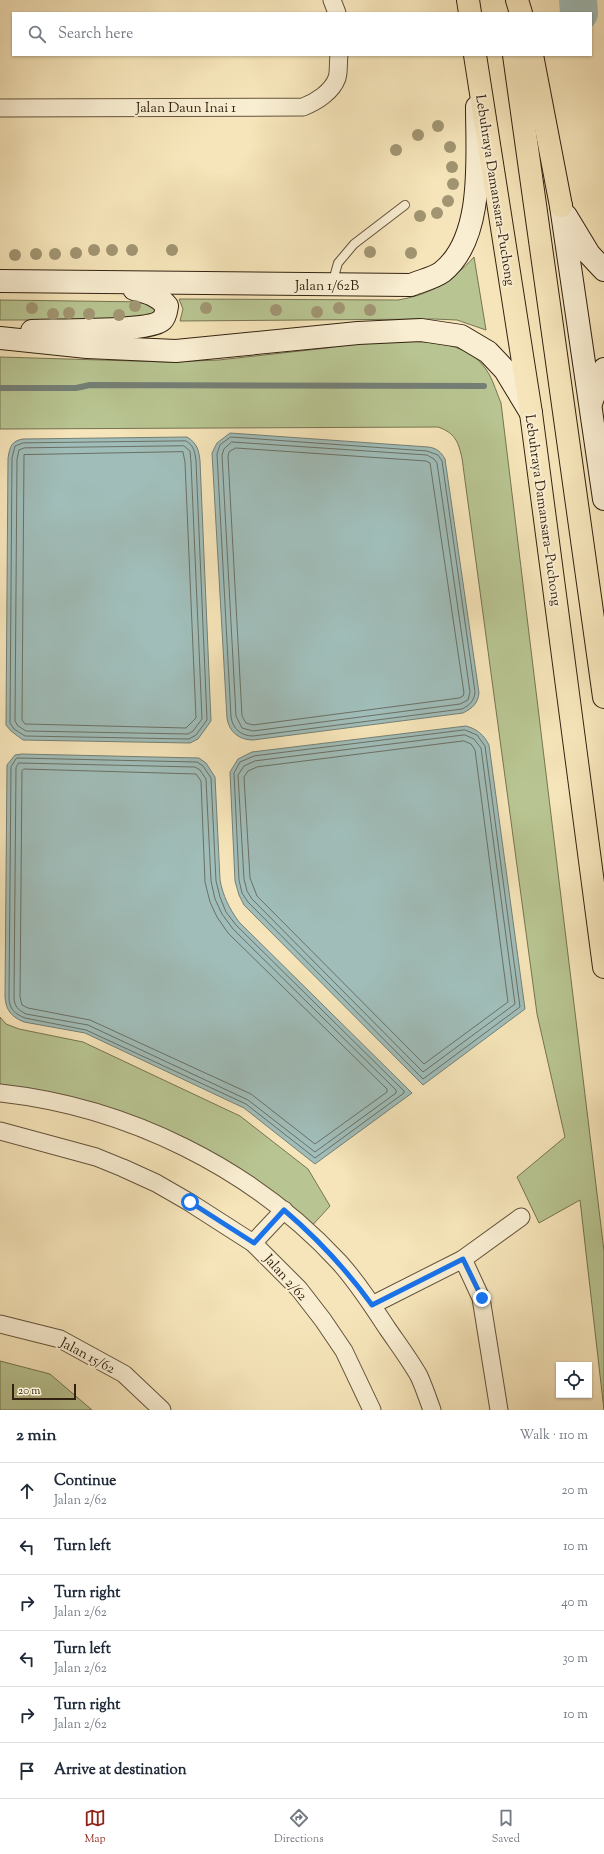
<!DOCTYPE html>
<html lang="en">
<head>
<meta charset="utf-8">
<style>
	:root { --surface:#fff; --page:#f6f6f7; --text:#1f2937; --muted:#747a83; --line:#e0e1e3; --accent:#8f2418 }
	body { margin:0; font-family:"Sorts Mill Goudy",serif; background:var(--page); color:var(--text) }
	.controls { position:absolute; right:12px; bottom:12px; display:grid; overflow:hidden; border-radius:0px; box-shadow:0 1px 3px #0004 }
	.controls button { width:36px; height:36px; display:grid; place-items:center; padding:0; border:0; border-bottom:1px solid var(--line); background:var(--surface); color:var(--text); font:20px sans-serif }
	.scale { position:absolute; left:12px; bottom:10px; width:64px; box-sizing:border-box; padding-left:4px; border:2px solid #321; border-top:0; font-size:11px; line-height:14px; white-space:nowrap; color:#321; -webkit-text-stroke:3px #f9eed2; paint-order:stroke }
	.stop { position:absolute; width:12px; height:12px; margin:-9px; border:3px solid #1a73e8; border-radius:50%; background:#fff }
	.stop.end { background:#1a73e8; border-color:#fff; box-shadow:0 1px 4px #0008 }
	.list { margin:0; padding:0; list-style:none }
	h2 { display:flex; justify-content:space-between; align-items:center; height:52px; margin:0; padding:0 16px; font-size:17px }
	h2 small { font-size:13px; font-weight:400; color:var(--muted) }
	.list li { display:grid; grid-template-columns:26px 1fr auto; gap:12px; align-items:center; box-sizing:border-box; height:56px; padding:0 16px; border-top:1px solid var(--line) }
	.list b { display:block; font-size:15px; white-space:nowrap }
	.list p { margin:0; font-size:13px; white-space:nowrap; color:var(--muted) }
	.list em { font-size:13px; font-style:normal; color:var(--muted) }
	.icon { flex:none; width:22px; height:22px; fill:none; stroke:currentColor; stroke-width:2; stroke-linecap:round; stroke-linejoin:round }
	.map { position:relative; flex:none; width:604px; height:1410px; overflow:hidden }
	.search { position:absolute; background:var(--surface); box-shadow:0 1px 3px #0004; left:12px; right:12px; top:12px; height:44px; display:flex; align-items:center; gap:10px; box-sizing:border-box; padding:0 14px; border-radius:0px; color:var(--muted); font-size:15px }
	.sheet { height:388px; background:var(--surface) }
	nav { display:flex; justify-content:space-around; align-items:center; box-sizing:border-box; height:56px; border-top:1px solid var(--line); background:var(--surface); font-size:11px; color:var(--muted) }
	nav a { display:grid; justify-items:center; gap:2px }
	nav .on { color:var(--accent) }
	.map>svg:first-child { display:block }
	.green { fill:#b8c592; stroke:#767452 }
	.water { fill:#a0bdb9; stroke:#747f76 }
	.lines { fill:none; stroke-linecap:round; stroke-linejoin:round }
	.shore { stroke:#6a7065; stroke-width:1 }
	.stream { stroke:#747f76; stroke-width:6 }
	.river { stroke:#a0bdb9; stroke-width:38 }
	.service-casing { stroke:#64533b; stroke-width:10 }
	.minor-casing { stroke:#64533b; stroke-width:19 }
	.secondary-casing { stroke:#321; stroke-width:24 }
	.motorway-casing { stroke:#321; stroke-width:24 }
	.service { stroke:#f9eed2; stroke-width:8 }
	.minor { stroke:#f9eed2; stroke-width:17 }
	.secondary { stroke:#f9eed2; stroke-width:22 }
	.motorway { stroke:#f6e5ba; stroke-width:22 }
	.tree { fill:#a19572 }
	.route { stroke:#1a73e8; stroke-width:5 }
	.labels { text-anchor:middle; stroke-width:4; stroke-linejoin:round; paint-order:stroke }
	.street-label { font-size:14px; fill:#321; stroke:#f9eed2 }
</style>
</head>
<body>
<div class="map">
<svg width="604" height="1410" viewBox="0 0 604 1410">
	<rect width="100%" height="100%" fill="#f6e5ba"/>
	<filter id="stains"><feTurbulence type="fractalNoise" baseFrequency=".005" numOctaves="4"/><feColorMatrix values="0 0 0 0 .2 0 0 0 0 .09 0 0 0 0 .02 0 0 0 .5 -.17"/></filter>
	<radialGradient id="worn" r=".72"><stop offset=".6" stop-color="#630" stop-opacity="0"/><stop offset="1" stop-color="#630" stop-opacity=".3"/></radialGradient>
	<g class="green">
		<path d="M 474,257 L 486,330 L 457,320 L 434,319 L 180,321 L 183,309 L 179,299 L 398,300 C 432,294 451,282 474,257 Z"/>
		<path d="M 0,300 L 148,302 L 155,306 L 154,314 L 138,320 L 0,320 Z"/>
		<path d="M 398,341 C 432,342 470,341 489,374 C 494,383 497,394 501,403 L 604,1251 L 604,1410 L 580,1200 L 539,1223 L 517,1177 L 565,1137 L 537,1014 L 462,458 C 458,441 455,433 438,427 L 0,429 L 0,357 L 168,362 L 219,360 L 327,348 L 362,342 Z"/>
		<path d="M 0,1017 L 6,1024 L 19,1029 L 83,1042 L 240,1116 L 308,1169 L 330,1206 L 309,1229 L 217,1159 L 0,1089 Z"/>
		<path d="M 0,1361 L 50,1374 L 92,1410 L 0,1410 Z"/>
	</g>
	<g class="water">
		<path d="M 230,433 L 428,447 C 437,448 441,452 445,459 L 479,693 C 478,703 473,708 463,713 L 253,740 C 239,740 229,732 227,718 L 212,453 L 217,443 Z"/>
		<path d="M 187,437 C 197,443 199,450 200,461 L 211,721 L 198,739 L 190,743 L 23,740 L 11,731 L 6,725 L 8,458 C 10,447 11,441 23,439 Z"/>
		<path d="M 466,726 C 477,729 484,735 489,745 L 525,1009 L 423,1085 L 244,905 L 239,895 L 235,881 L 230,772 L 238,759 L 252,752 Z"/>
		<path d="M 22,754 L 199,758 L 206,763 L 215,777 L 220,880 C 223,896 229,908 239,922 L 412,1093 L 315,1164 L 244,1108 L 85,1033 L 24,1022 C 12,1017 6,1011 5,997 L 7,765 L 15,755 Z"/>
	</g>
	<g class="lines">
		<g class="shore">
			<path d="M 231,437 L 427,451 L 438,455 L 442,461 L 475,692 C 474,701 470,705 462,709 L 253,736 C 241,736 233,729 231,717 L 217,454 L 220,445 Z"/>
			<path d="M 186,441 C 194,445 195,453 196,461 L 207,720 L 196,735 L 189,739 L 25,736 L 14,729 L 10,723 L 12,458 L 15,446 L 23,443 Z"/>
			<path d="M 232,442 L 427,455 L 434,459 L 437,463 L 470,692 L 468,700 L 460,704 L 253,731 L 242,728 L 236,716 L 222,455 L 224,449 Z"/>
			<path d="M 184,446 L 190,451 L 191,462 L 202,719 L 193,731 L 188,734 L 26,731 L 18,726 L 15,721 L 17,459 L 19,450 L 24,448 Z"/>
			<path d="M 236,448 L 426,461 L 430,463 L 464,693 L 463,696 L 459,698 L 253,725 L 246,723 L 242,716 L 228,456 L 229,452 Z"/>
			<path d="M 183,452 L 185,462 L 196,718 L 186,728 L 25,724 L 22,720 L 24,455 Z"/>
			<path d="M 465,730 L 477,735 L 485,746 L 520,1007 L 423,1079 L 248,902 L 242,893 L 239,880 L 234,773 L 240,762 L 254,756 Z"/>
			<path d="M 465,735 L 474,739 L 481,748 L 515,1004 L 423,1072 L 252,899 L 247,891 L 244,879 L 238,775 L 244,766 L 255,761 Z"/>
			<path d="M 464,741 L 471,744 L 475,750 L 508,1002 L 424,1064 L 257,896 L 250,878 L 244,777 L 248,771 L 257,767 Z"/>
			<path d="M 17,758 L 197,762 L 203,766 L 211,778 L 216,881 L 220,897 L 226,912 L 236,925 L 404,1091 L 404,1093 L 315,1158 L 246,1104 L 86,1030 L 25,1018 C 15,1014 9,1009 9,997 L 11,767 Z"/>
			<path d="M 19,763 L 195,767 L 200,770 L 206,779 L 211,881 L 215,899 L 222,914 L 233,929 L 396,1090 L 396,1093 L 315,1152 L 248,1100 L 88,1025 L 26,1014 C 18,1010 14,1006 14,997 L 16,768 Z"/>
			<path d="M 24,769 L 196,774 L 201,781 L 205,882 L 210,902 L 217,917 L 228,933 L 387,1089 L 387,1092 L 315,1144 L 251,1094 L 90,1020 L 28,1008 L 22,1005 L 20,997 L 22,771 Z"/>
		</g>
		<path class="stream" d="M 0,388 L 76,388 L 90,385 L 484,386"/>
		<path class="river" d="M 578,0 L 579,13"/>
		<g class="service-casing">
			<path id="service" d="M 332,284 L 338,263 L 354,244 L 405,205"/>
		</g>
		<g class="minor-casing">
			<g id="minor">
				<path d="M 332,0 L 337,13"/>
				<path d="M 0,108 L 303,107 C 316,102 332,92 337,78 C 339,72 338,62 339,55"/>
				<path d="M 0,1093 C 128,1107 252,1168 339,1262 C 357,1282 372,1305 387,1328 C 398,1344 410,1360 419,1376 C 424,1387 428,1399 432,1410"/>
				<path d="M 0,1131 L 96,1157 L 123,1168 L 156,1183 L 189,1202 L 253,1243 L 299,1289 L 323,1320 L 344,1351 L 372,1410"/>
				<path d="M 253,1243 L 284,1210"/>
				<path d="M 463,1259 L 521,1217"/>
				<path d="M 372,1305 L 463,1259 L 481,1298 L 499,1410"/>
				<path d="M 0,1324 L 60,1339 L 124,1374 L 162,1410"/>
			</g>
		</g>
		<g class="secondary-casing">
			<g id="secondary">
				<path d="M 561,206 L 604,499"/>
				<path d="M 566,216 L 589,254 L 604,270"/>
				<path d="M 0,281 L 411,285 C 420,281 434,278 442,272 C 485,238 477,156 477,107"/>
				<path d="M 32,331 C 55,330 150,332 162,320 C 166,316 166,311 167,306 C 158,295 147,292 134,289"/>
				<path d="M 0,338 L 87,347 L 176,351 L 358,333 L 421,330 L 461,336 L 488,352 L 505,370 L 531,413"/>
				<path d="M 591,403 L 604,369"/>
			</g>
		</g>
		<g class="motorway-casing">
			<g id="motorway">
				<path d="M 468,0 L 470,13"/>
				<path d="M 517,0 L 521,13"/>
				<path d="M 475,55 L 531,413 L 604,967"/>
				<path d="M 514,55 L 604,697"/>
				<path d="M 532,55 L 561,206"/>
			</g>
		</g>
		<use href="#service" class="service"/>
		<use href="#minor" class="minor"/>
		<use href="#secondary" class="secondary"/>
		<use href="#motorway" class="motorway"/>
	</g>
	<g class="tree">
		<circle cx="438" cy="126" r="6"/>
		<circle cx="418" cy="135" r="6"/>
		<circle cx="450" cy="147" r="6"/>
		<circle cx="396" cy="150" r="6"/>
		<circle cx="452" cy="167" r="6"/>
		<circle cx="453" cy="184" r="6"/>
		<circle cx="448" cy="201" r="6"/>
		<circle cx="437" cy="213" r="6"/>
		<circle cx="420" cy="216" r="6"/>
		<circle cx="94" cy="250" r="6"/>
		<circle cx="112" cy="250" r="6"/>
		<circle cx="132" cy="250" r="6"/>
		<circle cx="172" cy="250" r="6"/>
		<circle cx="370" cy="252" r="6"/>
		<circle cx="76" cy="253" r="6"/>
		<circle cx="411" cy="253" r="6"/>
		<circle cx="36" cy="254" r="6"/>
		<circle cx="55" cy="254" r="6"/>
		<circle cx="15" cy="255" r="6"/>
		<circle cx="135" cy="306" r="6"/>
		<circle cx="32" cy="308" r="6"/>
		<circle cx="206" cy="308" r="6"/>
		<circle cx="339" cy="308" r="6"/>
		<circle cx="276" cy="310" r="6"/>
		<circle cx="370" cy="310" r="6"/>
		<circle cx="317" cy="312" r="6"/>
		<circle cx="69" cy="313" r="6"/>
		<circle cx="53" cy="314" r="6"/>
		<circle cx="89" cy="314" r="6"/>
		<circle cx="119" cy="315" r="6"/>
	</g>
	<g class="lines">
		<path class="route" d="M 190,1202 L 254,1243 L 284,1210 C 318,1239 346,1269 372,1305 L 463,1259 L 482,1298"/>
	</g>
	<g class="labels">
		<g class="street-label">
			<text x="186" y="112">Jalan Daun Inai 1</text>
			<text transform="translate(496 190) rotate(81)" y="5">Lebuhraya Damansara–Puchong</text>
			<text x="327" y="290">Jalan 1/62B</text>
			<text transform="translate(544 510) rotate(82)" y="5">Lebuhraya Damansara–Puchong</text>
			<text transform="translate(286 1277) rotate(48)" y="5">Jalan 2/62</text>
			<text transform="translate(88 1355) rotate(28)" y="5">Jalan 15/62</text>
		</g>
	</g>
	<rect width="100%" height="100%" filter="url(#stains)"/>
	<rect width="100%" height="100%" fill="url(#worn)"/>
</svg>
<div class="controls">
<button><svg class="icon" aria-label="locate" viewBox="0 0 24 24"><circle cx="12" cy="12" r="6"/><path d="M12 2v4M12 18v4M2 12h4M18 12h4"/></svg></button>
</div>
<div class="scale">20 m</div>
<div class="stop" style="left:190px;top:1202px"></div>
<div class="stop end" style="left:482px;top:1298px"></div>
<div class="search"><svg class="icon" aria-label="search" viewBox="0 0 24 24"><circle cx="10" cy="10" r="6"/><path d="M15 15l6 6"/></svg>Search here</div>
</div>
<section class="sheet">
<h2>2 min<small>Walk · 110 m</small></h2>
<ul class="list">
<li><svg class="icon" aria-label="ahead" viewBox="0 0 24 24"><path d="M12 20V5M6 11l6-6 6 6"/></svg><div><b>Continue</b><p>Jalan 2/62</p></div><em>20 m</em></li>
<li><svg class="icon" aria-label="left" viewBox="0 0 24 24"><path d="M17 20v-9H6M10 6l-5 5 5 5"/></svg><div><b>Turn left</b></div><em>10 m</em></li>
<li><svg class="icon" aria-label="right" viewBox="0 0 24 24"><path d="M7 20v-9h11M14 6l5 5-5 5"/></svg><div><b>Turn right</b><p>Jalan 2/62</p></div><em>40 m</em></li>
<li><svg class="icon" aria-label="left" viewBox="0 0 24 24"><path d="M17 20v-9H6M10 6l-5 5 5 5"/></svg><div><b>Turn left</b><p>Jalan 2/62</p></div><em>30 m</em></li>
<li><svg class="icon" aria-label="right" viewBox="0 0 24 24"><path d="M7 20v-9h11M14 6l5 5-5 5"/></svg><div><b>Turn right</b><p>Jalan 2/62</p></div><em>10 m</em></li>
<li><svg class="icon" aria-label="arrive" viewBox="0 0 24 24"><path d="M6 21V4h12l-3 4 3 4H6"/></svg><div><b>Arrive at destination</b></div></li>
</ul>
</section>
<nav>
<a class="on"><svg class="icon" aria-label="map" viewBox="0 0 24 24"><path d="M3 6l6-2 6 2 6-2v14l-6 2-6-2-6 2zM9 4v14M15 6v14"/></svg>Map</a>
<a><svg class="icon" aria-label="directions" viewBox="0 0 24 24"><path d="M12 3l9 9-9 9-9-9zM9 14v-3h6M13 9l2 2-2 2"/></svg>Directions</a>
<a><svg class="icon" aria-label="saved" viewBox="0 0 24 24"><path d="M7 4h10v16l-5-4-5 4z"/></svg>Saved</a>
</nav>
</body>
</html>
